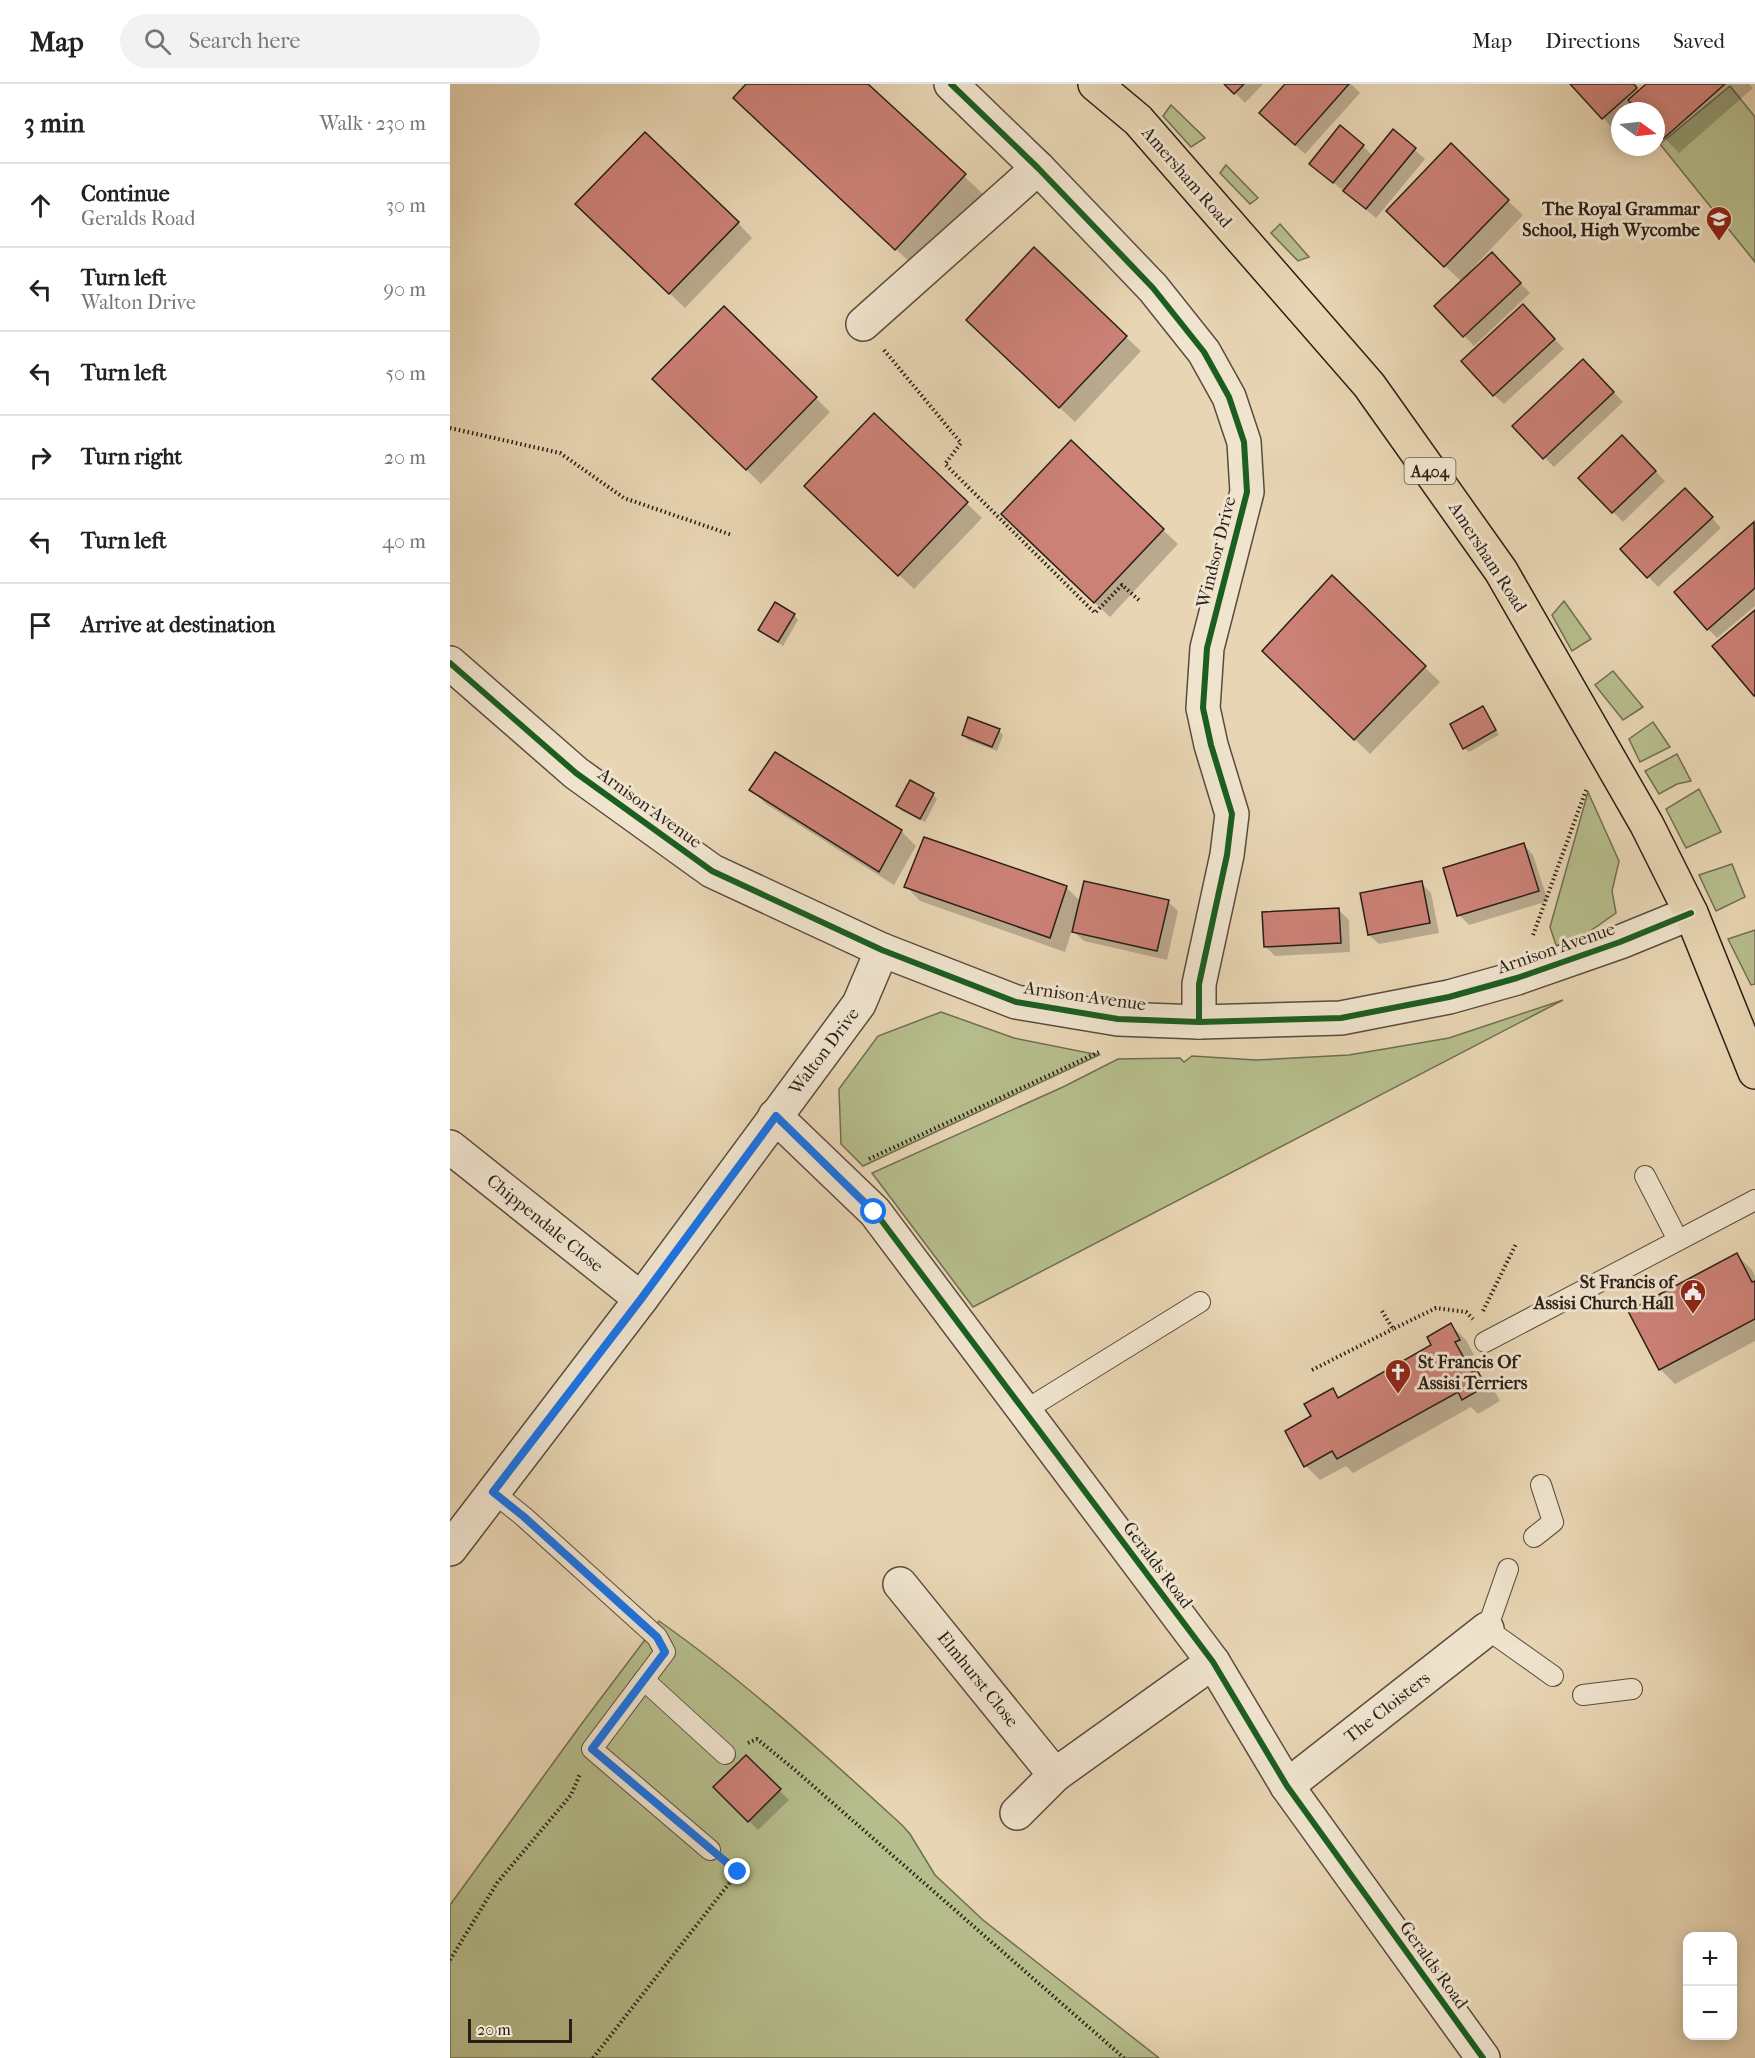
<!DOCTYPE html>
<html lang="en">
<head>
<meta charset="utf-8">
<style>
	:root { --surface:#fff; --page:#f2f2f2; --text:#222; --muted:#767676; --line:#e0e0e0 }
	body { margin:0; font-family:"IM FELL French Canon",serif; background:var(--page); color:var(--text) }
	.controls { position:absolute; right:18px; bottom:18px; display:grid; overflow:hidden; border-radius:12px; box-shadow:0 3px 15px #0003 }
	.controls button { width:54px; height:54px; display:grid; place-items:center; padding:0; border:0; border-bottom:2px solid var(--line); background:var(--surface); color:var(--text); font:30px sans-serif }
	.compass { position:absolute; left:1161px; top:18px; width:54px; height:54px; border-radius:50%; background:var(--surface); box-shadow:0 3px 15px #0003; rotate:105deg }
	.scale { position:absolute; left:18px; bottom:15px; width:104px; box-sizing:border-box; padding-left:6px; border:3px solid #291e18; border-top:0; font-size:16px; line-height:21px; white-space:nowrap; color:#291e18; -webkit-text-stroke:4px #f0e4ce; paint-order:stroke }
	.stop { position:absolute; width:18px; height:18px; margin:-14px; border:4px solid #1a73e8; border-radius:50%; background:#fff }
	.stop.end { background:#1a73e8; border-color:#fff; box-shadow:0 2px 6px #0008 }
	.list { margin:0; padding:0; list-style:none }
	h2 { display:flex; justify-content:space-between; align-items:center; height:78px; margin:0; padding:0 24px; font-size:26px }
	h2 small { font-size:20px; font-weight:400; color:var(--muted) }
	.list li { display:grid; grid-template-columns:39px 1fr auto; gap:18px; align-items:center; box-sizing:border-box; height:84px; padding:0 24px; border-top:2px solid var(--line) }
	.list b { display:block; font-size:22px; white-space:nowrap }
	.list p { margin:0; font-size:20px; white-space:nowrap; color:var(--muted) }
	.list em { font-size:20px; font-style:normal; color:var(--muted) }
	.icon { flex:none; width:33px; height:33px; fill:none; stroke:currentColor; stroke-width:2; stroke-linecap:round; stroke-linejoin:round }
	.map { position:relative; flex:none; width:1305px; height:1974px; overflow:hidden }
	header { display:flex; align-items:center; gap:36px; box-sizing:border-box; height:84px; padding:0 30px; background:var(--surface); border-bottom:2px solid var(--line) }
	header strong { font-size:28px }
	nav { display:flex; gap:33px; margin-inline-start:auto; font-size:21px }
	.search { width:420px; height:54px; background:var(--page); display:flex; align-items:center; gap:15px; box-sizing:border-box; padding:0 21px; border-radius:33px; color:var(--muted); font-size:22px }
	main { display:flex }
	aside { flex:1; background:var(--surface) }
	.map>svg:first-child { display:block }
	.green { fill:#b6bd8c; stroke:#706e52; stroke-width:1.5 }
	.shadow { fill:#0003 }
	.building { fill:#cc8176; stroke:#291e18; stroke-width:1.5 }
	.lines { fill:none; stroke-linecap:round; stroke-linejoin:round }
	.lane-casing { stroke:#594c3f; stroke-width:22 }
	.street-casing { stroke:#594c3f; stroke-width:36 }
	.primary-casing { stroke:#291e18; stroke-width:36 }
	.path { stroke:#291e18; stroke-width:4; stroke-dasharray:1.5 3; stroke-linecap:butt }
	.lane { stroke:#f0e4ce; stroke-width:20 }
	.street { stroke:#f0e4ce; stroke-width:33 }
	.primary { stroke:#e8d5b3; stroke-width:33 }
	.cycleway-casing { stroke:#f0e4ce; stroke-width:10 }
	.cycleway { stroke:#1b5e20; stroke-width:6 }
	.route { stroke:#1a73e8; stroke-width:8 }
	.labels { text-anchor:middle; stroke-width:6; stroke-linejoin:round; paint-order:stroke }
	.shield { fill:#f0e4ce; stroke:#65594f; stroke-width:1.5 }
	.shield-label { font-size:16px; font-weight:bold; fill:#291e18 }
	.street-label { font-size:18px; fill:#291e18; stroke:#f0e4ce }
	.poi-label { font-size:18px; font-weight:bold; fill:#291e18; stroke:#f0e4ce; text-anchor:end }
</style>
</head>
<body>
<header>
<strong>Map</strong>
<div class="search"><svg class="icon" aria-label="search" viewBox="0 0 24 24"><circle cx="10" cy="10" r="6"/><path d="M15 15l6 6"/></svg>Search here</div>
<nav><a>Map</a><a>Directions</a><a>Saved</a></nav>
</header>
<main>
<aside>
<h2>3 min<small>Walk · 230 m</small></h2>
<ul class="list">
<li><svg class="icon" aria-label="ahead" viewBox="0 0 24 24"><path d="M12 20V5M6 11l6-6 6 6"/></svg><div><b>Continue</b><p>Geralds Road</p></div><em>30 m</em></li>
<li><svg class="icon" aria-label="left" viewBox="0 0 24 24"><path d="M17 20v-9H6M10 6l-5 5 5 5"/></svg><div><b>Turn left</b><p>Walton Drive</p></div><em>90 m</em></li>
<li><svg class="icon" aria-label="left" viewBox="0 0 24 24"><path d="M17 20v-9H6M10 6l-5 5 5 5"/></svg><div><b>Turn left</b></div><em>50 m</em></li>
<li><svg class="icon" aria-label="right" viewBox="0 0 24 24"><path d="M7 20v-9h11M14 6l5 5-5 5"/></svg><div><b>Turn right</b></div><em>20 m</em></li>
<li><svg class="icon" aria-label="left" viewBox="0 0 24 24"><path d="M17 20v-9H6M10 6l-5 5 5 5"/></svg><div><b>Turn left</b></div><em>40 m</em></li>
<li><svg class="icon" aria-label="arrive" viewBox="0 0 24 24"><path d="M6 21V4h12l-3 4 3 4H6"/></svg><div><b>Arrive at destination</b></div></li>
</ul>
</aside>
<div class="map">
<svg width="1305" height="1974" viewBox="0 0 1305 1974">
	<rect width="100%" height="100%" fill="#e8d5b3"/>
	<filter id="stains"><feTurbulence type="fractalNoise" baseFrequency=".00333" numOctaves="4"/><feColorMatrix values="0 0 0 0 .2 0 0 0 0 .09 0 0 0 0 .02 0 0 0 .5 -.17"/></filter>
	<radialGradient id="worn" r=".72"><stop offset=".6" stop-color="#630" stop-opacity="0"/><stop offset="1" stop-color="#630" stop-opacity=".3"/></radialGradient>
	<g class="green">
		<path d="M 1280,2 L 1305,33 L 1305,178 L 1210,60 Z"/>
		<path d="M 721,21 L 755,54 L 741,63 L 713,32 Z"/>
		<path d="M 776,81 L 808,114 L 800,120 L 770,89 Z"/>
		<path d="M 830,140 L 859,173 L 848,177 L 821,149 Z"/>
		<path d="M 1114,517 L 1141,555 L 1122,567 L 1102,531 Z"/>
		<path d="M 1163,587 L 1193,623 L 1173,636 L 1145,601 Z"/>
		<path d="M 1203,638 L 1220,663 L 1190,678 L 1179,655 Z"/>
		<path d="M 1227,670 L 1241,697 L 1227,700 L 1209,710 L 1195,687 Z"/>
		<path d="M 1249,705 L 1271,748 L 1236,764 L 1216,725 Z"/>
		<path d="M 1138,708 L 1169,777 L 1162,807 L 1166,829 L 1133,852 L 1107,864 L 1100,843 Z"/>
		<path d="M 1282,780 L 1295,813 L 1266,827 L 1249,791 Z"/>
		<path d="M 1305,846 L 1305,900 L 1301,901 L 1278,855 Z"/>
		<path d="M 1113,916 L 523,1223 L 422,1089 L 613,1003 L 668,975 L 730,974 L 734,978 L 742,972 L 806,976 L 899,971 L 999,954 Z"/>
		<path d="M 491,928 L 564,954 L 649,971 L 413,1082 L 391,1060 L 389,1005 L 428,952 Z"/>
		<path d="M 209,1537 C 296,1598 374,1670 452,1741 L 460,1750 L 485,1791 L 533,1836 L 709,1974 L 0,1974 L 0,1821 L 130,1642 Z"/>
	</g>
	<g class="shadow">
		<path d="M 298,0 L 416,0 L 534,111 L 466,184 L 305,33 Z"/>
		<path d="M 776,0 L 813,0 L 795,19 Z"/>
		<path d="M 837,0 L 901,0 L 910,9 L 855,70 L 820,38 Z"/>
		<path d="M 1122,0 L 1183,0 L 1190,8 L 1199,0 L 1299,0 L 1303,4 L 1229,69 L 1206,45 L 1206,27 L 1170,27 L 1170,47 L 1167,49 Z"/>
		<path d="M 943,47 L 975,75 L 926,134 L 861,80 L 913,62 L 923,72 Z"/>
		<path d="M 1058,117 L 1073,131 L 1020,187 L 1022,189 L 1042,170 L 1080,209 L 1024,262 L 986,222 L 1012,198 L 953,142 Z"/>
		<path d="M 142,135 L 288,139 L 302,154 L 235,224 Z"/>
		<path d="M 1073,222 L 1114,265 L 1054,320 L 1044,311 Z"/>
		<path d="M 274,224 L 380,328 L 311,400 L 204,295 Z"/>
		<path d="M 532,251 L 676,253 L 691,267 L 625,338 Z"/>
		<path d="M 1143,286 L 1173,318 L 1104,383 L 1064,342 Z"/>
		<path d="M 424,331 L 532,434 L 464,505 L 371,417 Z"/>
		<path d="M 1172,353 L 1215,397 L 1173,438 L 1130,394 Z"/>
		<path d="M 1245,415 L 1271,444 L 1208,503 L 1172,465 Z"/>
		<path d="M 1304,440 L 1305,522 L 1267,554 L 1258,545 Z"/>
		<path d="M 567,445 L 713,446 L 728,460 L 660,533 Z"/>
		<path d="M 882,493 L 990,598 L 920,670 L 814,567 Z"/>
		<path d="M 344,531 L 348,536 L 333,562 L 310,546 Z"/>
		<path d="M 1032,624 L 1037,629 L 1049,651 L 1019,668 L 1014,664 Z"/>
		<path d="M 549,647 L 553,651 L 547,667 L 518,656 L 513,651 Z"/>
		<path d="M 301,705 L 451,747 L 466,762 L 444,801 L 316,720 Z"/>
		<path d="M 483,710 L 487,715 L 475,738 L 452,727 L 448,722 Z"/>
		<path d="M 1074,761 L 1083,771 L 1098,817 L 1019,841 L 1009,831 Z"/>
		<path d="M 971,799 L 981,809 L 989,849 L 929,860 L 919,851 Z"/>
		<path d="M 456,802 L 616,803 L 631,818 L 718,818 L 728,827 L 717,876 L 634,857 L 622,846 L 615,868 L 470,817 Z"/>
		<path d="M 889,826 L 899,836 L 900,868 L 825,872 L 816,863 Z"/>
		<path d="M 1287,1171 L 1302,1186 L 1305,1192 L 1305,1257 L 1225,1300 L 1210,1285 Z"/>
		<path d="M 1001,1241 L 1016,1256 L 1024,1271 L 1019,1273 L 1027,1288 L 1042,1302 L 1050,1317 L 1028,1330 L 1021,1323 L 903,1389 L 896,1382 L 870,1396 L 856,1382 L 863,1333 L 882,1306 L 890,1314 L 983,1262 Z"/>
		<path d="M 296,1673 L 339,1716 L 308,1746 L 265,1703 Z"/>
	</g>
	<g class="building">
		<path d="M 296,0 L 418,0 L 516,90 L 445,166 L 283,14 Z"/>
		<path d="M 774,0 L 794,0 L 784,10 Z"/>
		<path d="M 835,0 L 899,0 L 845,61 L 809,29 Z"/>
		<path d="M 1120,0 L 1184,0 L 1187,4 L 1152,35 Z"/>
		<path d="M 1196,0 L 1275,0 L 1213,55 L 1206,47 L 1206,27 L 1188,27 L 1178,16 Z"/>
		<path d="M 890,41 L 914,61 L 883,99 L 859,80 Z"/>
		<path d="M 943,45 L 966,64 L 916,125 L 893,107 Z"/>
		<path d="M 195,48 L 289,138 L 219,210 L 125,120 Z"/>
		<path d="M 1001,59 L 1059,116 L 994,183 L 936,127 Z"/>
		<path d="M 584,163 L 677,252 L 609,324 L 516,236 Z"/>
		<path d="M 1042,168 L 1071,199 L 1013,253 L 984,222 Z"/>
		<path d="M 1073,220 L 1105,255 L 1043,312 L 1011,277 Z"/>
		<path d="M 274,222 L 367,313 L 296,386 L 202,295 Z"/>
		<path d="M 1133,275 L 1164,308 L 1093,375 L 1062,342 Z"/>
		<path d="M 424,329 L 518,418 L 448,492 L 354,402 Z"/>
		<path d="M 1172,351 L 1206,387 L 1162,429 L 1128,394 Z"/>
		<path d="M 621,356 L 714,445 L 644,519 L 551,430 Z"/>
		<path d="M 1235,404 L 1263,433 L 1197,494 L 1170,465 Z"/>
		<path d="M 1304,438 L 1305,504 L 1257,546 L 1224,508 Z"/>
		<path d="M 882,491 L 976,582 L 904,656 L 812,567 Z"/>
		<path d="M 325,518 L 345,530 L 328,558 L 308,546 Z"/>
		<path d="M 1305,526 L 1305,612 L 1304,612 L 1262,562 Z"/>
		<path d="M 1033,622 L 1046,646 L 1013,665 L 1000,640 Z"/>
		<path d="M 518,633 L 550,645 L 542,663 L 512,651 Z"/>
		<path d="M 325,668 L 452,746 L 429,788 L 299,706 Z"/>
		<path d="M 460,696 L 484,709 L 470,735 L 446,722 Z"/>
		<path d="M 474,753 L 617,802 L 600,854 L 454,803 Z"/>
		<path d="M 1074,759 L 1089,807 L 1007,832 L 993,784 Z"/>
		<path d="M 634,797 L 719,816 L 707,867 L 622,848 Z"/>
		<path d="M 972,797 L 980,839 L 918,851 L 910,809 Z"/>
		<path d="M 889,824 L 891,859 L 814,863 L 812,828 Z"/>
		<path d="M 1287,1169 L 1302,1198 L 1305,1197 L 1305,1235 L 1209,1286 L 1178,1227 Z"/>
		<path d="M 1001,1239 L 1010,1256 L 1005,1258 L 1022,1288 L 1027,1286 L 1036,1302 L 1012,1316 L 1008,1308 L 887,1375 L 882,1367 L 854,1383 L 835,1347 L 861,1332 L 854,1320 L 883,1304 L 888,1314 L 981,1261 L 977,1253 Z"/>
		<path d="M 296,1671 L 331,1705 L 298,1738 L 263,1703 Z"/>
	</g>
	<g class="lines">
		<g class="lane-casing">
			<g id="lane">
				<path d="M 1195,1092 L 1228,1156"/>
				<path d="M 1035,1258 L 1305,1116"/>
				<path d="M 574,1327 L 750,1218"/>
				<path d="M 43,1408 L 73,1432 L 207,1553 L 215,1568 L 142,1665 L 260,1766"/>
				<path d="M 1084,1453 L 1103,1438 L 1091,1401"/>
				<path d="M 1058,1485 L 1037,1545 L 1103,1592"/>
				<path d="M 194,1596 L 275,1670"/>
				<path d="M 1133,1611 L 1182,1605"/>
			</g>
		</g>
		<g class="street-casing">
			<g id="street">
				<path d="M 501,0 L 588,84 L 703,204 L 754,268 L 779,313 L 794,358 L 797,408 L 757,564 L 753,624 L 761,661 L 782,730 L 777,771 L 749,900 L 749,938"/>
				<path d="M 413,240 L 588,84"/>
				<path d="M 0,579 L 126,689 L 262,787 L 432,866 L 566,918 L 668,935 L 749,938 L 891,934 L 999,913 L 1067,894 L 1170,858 L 1241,829"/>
				<path d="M 325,1032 L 425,1128 L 763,1578 L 837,1702 L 1033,1974"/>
				<path d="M 0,1063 L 191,1215"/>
				<path d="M 0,1465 L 191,1215 L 409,920 L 432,866"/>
				<path d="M 450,1500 L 605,1691"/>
				<path d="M 837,1702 L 1037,1545"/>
				<path d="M 567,1729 L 605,1691 L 763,1578"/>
			</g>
		</g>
		<g class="primary-casing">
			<path id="primary" d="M 645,0 L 688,36 L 919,301 L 1051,487 L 1197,741 L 1241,829 L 1305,988"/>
		</g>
		<g class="path">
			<path d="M 434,266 L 511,359 L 495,380 L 645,529 L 672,501 L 691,518"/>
			<path d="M 0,344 L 110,369 L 174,414 L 282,451"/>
			<path d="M 1083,851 L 1136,706"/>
			<path d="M 419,1075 L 649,968"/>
			<path d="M 932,1227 L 943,1245 L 986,1224 L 1016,1228 L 1023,1235"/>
			<path d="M 1033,1227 L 1066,1160"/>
			<path d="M 862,1286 L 943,1245"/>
			<path d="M 298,1659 L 307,1655 L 345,1686 L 674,1974"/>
			<path d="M 0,1876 L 47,1799 L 121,1711 L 130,1690"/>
			<path d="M 143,1974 L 288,1788 L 281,1782"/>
		</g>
		<use href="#lane" class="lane"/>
		<use href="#street" class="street"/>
		<use href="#primary" class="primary"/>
		<g class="cycleway-casing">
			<g id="cycleway">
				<path d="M 501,0 L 588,84 L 703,204 L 754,268 L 779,313 L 794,358 L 797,408 L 757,564 L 753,624 L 761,661 L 782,730 L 777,771 L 749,900 L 749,938"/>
				<path d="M 0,579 L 126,689 L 262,787 L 432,866 L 566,918 L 668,935 L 749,938 L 891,934 L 999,913 L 1067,894 L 1170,858 L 1241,829"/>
				<path d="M 325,1032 L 425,1128 L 763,1578 L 837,1702 L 1033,1974"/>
			</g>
		</g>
		<use href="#cycleway" class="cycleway"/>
	</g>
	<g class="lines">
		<path class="route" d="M 288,1788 L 142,1665 L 215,1568 L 207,1553 L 73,1432 L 43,1408 L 191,1215 L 326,1032 L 424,1128"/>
	</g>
	<defs>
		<g id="school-pin" transform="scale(1.35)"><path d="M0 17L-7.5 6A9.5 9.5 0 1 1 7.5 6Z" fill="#8f2418" stroke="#f0e4ce"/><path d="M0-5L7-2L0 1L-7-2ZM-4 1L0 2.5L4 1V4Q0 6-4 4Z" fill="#fff"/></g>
		<g id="civic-pin" transform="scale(1.35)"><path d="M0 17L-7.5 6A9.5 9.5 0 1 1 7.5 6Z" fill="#8f2418" stroke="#f0e4ce"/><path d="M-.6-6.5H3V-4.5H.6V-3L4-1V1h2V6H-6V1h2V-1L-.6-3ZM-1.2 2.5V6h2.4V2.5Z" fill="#fff"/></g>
		<g id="church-pin" transform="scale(1.35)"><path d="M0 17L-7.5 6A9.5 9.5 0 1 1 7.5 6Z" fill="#8f2418" stroke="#f0e4ce"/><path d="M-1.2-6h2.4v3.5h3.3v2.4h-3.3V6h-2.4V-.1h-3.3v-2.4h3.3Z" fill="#fff"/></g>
	</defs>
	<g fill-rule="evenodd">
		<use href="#school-pin" x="1269" y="135"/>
		<use href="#civic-pin" x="1243" y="1208"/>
		<use href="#church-pin" x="948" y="1288"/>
	</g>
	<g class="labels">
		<rect class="shield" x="954.5" y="374" width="51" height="26" rx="4.5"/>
		<g class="shield-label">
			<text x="980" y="393">A404</text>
		</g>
		<g class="street-label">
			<text transform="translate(737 93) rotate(49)" y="6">Amersham Road</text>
			<text transform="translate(766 468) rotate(-76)" y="6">Windsor Drive</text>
			<text transform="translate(1038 473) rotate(57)" y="6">Amersham Road</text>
			<text transform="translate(200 724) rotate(36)" y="6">Arnison Avenue</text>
			<text transform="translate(1106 864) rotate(-19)" y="6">Arnison Avenue</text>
			<text transform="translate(635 912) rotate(8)" y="6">Arnison Avenue</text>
			<text transform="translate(374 967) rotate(-53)" y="6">Walton Drive</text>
			<text transform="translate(95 1139) rotate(39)" y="6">Chippendale Close</text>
			<text transform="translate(708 1481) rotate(53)" y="6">Geralds Road</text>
			<text transform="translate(528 1595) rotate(51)" y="6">Elmhurst Close</text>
			<text transform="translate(937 1623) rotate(-38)" y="6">The Cloisters</text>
			<text transform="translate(984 1881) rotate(54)" y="6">Geralds Road</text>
		</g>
		<g class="poi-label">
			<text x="1250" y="131">The Royal Grammar<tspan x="1250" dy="21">School, High Wycombe</tspan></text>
			<text x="1224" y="1204">St Francis of<tspan x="1224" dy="21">Assisi Church Hall</tspan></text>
			<text x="968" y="1284" text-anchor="start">St Francis Of<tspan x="968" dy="21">Assisi Terriers</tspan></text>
		</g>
	</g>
	<rect width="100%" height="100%" filter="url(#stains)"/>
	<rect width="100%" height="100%" fill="url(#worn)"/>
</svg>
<div class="controls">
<button>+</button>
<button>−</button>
</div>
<svg class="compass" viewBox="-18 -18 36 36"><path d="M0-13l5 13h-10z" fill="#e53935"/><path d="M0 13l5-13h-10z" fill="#767676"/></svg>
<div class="scale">20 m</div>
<div class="stop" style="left:424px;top:1128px"></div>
<div class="stop end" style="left:288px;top:1788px"></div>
</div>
</main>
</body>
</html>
